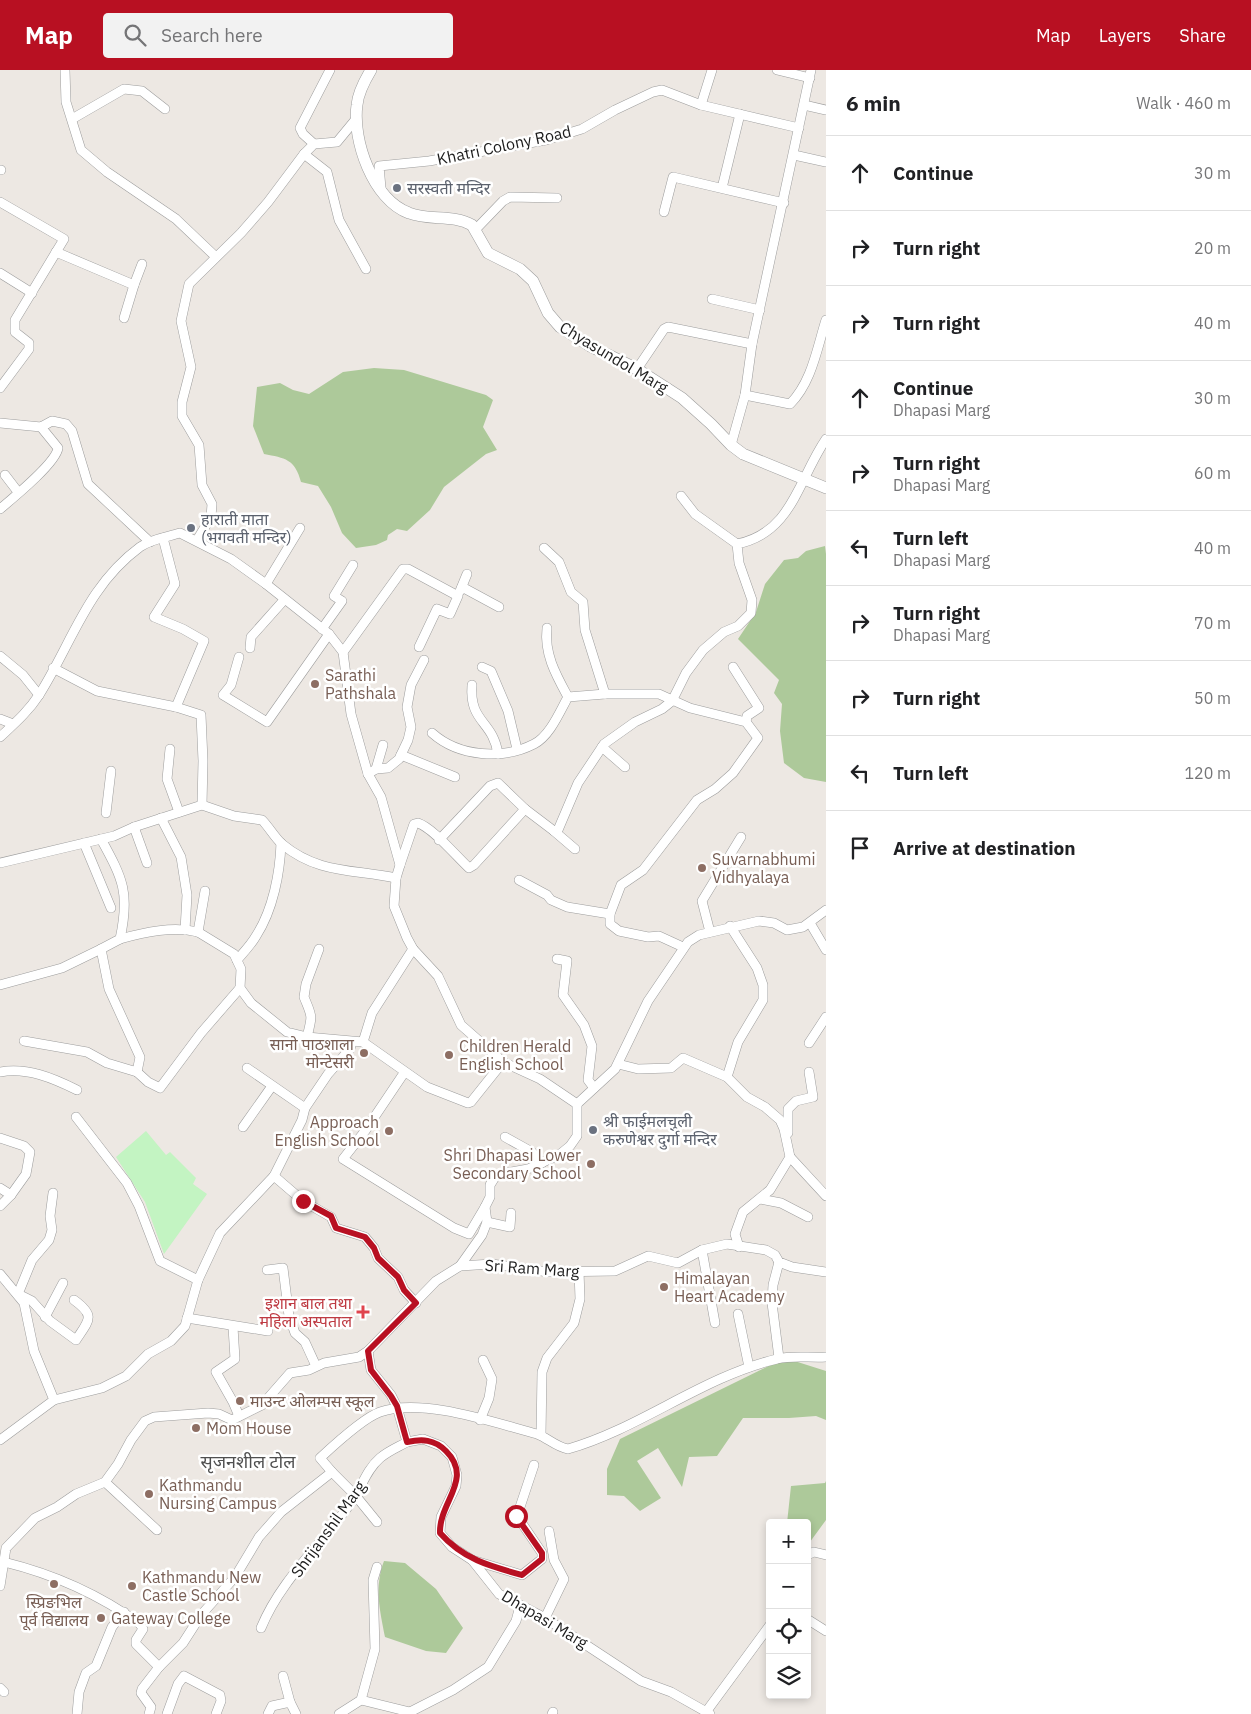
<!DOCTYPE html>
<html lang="en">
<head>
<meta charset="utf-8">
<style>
	:root { --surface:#fff; --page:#f2f2f2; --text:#202124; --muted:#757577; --line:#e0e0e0; --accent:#b81022 }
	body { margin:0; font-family:"IBM Plex Sans","Noto Sans Devanagari",sans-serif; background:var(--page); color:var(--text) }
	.controls { position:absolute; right:15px; bottom:15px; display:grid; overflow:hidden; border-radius:5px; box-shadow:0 2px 8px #0003 }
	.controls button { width:45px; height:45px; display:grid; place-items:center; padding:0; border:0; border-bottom:1px solid var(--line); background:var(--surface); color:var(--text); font:25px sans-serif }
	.stop { position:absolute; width:15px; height:15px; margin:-11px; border:4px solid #b81022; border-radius:50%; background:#fff }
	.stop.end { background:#b81022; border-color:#fff; box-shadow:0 1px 5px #0008 }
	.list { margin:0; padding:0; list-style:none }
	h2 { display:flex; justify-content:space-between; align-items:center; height:65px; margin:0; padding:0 20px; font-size:21px }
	h2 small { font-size:16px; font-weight:400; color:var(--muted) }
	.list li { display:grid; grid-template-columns:32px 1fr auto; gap:15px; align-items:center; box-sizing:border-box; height:75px; padding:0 20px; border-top:1px solid var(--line) }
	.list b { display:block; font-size:19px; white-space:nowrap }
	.list p { margin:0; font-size:16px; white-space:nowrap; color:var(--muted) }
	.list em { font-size:16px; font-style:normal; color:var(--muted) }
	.icon { flex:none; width:28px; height:28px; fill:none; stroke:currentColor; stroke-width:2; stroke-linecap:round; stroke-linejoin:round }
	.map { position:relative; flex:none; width:826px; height:1644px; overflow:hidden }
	header { display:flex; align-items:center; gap:30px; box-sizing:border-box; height:70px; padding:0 25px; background:var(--accent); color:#fff }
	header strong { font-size:24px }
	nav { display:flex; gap:28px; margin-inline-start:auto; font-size:18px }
	.search { width:350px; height:45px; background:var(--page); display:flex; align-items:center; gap:12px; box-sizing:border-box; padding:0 18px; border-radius:5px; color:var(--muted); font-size:19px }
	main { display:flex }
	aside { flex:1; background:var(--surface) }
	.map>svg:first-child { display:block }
	.forest { fill:#adc99a }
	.park { fill:#c3f4c2 }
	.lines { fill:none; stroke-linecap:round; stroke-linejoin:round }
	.minor-casing { stroke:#9d9d9d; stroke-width:10 }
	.tertiary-casing { stroke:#9d9d9d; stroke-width:12 }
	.minor { stroke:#fff; stroke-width:9 }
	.tertiary { stroke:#fff; stroke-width:11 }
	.route { stroke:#b81022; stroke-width:6 }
	.worship-dot { fill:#6b7280; stroke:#fff; stroke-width:2 }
	.education-dot { fill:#8d6e63; stroke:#fff; stroke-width:2 }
	.health-dot { fill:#e0444e; stroke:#fff; stroke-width:2 }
	.labels { text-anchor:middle; stroke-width:5; stroke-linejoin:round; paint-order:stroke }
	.street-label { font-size:16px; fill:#1c1c1c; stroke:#fff }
	.worship-label { font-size:16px; fill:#5b616d; stroke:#fff; text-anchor:start }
	.education-label { font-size:16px; fill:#785e54; stroke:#fff; text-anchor:start }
	.health-label { font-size:16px; fill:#be3a42; stroke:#fff; text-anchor:end }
	.neighbourhood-label { font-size:18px; fill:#4f4f4f; stroke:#fff }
</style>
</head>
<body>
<header>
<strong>Map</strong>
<div class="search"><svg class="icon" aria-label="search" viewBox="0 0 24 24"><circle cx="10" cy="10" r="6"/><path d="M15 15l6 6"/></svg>Search here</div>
<nav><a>Map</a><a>Layers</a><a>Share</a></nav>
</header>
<main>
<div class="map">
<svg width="826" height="1644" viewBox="0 0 826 1644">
	<rect width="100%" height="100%" fill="#ede8e3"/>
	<g class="forest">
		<path d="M 374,298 L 404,300 L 486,325 L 493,330 L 483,357 L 497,380 L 486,384 L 444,417 L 430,440 L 407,461 L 397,459 L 388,465 L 387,470 L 376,475 L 356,478 L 342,463 L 331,437 L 318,416 L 301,412 C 295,389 285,388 264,384 L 253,356 L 257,317 L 280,313 L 293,320 L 309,324 L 343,302 Z"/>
		<path d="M 825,476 L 826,484 L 826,712 L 804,708 L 784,693 L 780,661 L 782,634 L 774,623 L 779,610 L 738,569 L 756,542 L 765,514 L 784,490 L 798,488 L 806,481 Z"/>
		<path d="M 785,1288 L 826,1301 L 826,1350 L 816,1346 L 789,1348 L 743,1348 L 717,1386 L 689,1387 L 682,1417 L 658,1378 L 637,1391 L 661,1428 L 640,1441 L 624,1426 L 607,1425 L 607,1399 L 620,1369 Z"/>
		<path d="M 826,1411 L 826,1450 L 807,1476 L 807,1453 L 787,1453 L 791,1416 L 825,1413 Z"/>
		<path d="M 384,1491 L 405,1493 L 436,1519 L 463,1558 L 446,1583 L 426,1581 L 385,1567 C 380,1541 374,1517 384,1491 Z"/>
	</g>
	<path class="park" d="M 146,1061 L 166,1085 L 170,1082 L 196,1108 L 193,1114 L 207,1124 L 164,1184 L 145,1132 L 116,1087 Z"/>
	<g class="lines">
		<g class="minor-casing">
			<g id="minor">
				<path d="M 65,0 L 66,32 L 81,80 L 107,102 L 176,149 L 216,187"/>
				<path d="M 777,0 L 810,8"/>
				<path d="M 701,35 L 712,0"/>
				<path d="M 804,35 L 826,40"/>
				<path d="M 72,49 L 124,19 L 142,21 L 165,39"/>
				<path d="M 314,74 L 303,64 L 300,58 L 330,0"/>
				<path d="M 304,84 L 327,102 L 339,150 L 366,199"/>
				<path d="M 794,85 L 826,92"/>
				<path d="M 0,100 L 1,100"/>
				<path d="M 381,118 L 379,96 L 429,91 L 546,70 L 582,59 L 615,40 L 653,22 L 662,20 L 701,35 L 799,58"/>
				<path d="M 722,118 L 740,44"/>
				<path d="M 0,132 L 64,169 L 15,250 L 15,262 L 29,273 L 29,279 L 0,318"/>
				<path d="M 664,142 L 673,107 L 784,133"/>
				<path d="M 476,159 L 503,131 L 510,127 L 557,128"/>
				<path d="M 56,182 L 134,215 L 124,248"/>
				<path d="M 0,203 L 32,223"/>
				<path d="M 134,215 L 142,194"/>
				<path d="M 712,229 L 760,240"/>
				<path d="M 637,299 L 664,259 L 668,257 L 752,274"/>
				<path d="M 745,325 L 790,334 C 812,312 817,278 826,250"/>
				<path d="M 0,353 L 41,357 L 52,351 L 66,354 L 72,361 L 88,414 L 150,472"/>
				<path d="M 731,375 L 745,325 L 752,274 L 811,0"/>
				<path d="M 5,405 L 18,422"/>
				<path d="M 681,426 L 695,444 L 737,474"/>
				<path d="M 0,439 C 13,428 56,393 58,378 L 41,357"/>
				<path d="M 163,468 L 175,514 L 154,547 L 183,559 L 204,571 L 176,637"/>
				<path d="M 197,470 L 211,447 L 212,434 L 202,415 L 199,375 L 182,346 L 182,332 L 191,297 L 181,251 L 189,214 L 241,163 L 268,132 L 304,84 L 314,74 L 337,72 L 356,49"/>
				<path d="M 544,478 L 559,492 L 571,522 L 583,532 L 585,560 L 605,624 L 659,624 L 690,638 L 746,652 L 758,668 L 733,703 L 715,719 L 697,730 L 643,800 L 621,815 L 610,844 L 610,854 L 619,861 L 648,867 L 659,866 L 683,877"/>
				<path d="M 266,514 L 300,458"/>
				<path d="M 462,517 L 499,537"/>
				<path d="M 460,521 L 467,504"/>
				<path d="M 547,558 C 544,584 556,605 568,627"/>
				<path d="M 322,559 L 342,531 L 334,526 L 353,495"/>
				<path d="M 250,578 L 251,567 L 284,530"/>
				<path d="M 343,582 L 403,499 L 408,499 L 458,526 L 450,544 L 437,539 L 419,577"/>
				<path d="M 0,586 L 23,605 L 39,625"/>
				<path d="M 239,587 L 231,615 L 223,625 L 267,652 L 329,564"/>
				<path d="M 482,597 L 491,601 L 508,641 L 517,679"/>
				<path d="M 733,597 L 759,638 L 747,646 L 746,652"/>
				<path d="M 53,598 L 97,621 L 176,637 L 201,645 L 203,691 L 202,735"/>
				<path d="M 472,615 C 469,653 493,650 498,684"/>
				<path d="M 0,649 L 13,654"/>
				<path d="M 432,663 C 459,687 503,690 534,674 C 550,666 560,641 568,627 L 605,624"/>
				<path d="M 0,667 C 14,654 28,642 39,625 C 72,573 87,516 140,477 C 151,469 167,467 180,463 L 231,489 L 266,514 L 329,564 L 343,582 L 351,644 L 368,704 L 381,727 L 400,795 L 396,808 L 394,836 L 407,868 L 413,879 L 438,906 L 461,955 L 503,992 L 540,1009 L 577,1034 L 577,1066 L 570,1076 L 559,1085 L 528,1099 L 500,1104 L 495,1107 L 490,1115 L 490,1127 L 485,1137 L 487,1152 L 482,1165 L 460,1196 L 436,1211 L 368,1281 L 359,1287 L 324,1293 L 309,1300 L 290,1303 L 262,1335 L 232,1350 L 219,1344 L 208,1343 L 154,1347 L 145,1351 L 131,1370 L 118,1394 L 105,1412 L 76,1424 L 57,1437 L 35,1448 L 6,1478 L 0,1516"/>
				<path d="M 602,677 L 625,697"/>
				<path d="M 170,679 L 167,709 L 179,742"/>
				<path d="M 401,685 L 455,707"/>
				<path d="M 376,699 L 383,675"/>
				<path d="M 368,704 L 376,699 L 388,698 L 399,689 L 408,670 L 411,657 L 407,637 L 411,615 L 424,590"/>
				<path d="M 525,739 L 554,761 L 558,760 L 578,713 L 604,674 L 635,652 L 662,639 L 672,631 L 686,603 L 703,580 L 724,562 L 738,556 L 751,543 L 752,530 L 739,493 L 737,474 C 792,463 798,410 826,369"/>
				<path d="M 106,743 L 111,701"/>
				<path d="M 161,748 L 181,787 L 187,825 L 185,860"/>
				<path d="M 134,757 L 147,793"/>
				<path d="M 554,761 L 575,779"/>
				<path d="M 84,773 L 111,838"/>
				<path d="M 0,793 L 114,766 L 134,757 L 202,735 L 234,746 L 262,750 C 269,757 275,768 282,774 C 318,804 353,799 396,808"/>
				<path d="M 400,795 L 414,754 L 418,753 C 433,758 456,786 469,798 L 474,795 L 525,739 L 498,713 L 490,716 L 439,770"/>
				<path d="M 519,810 L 547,825 L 551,830 L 567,837 L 610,844"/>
				<path d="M 205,821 L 198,862 L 234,884 L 241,899 L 240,918 L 251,933 L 287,962 L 307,967 L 363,972 L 372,943 L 413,879"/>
				<path d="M 810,853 L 826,880"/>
				<path d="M 710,862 L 702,831 L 741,767"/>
				<path d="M 120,869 C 145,862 173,856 198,862"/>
				<path d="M 557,889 L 567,891 L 563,925 L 584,955 L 592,976 L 588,1010 L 594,1018"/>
				<path d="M 237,890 C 243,883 251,875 256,866 C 273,840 280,803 281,773"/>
				<path d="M 0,915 L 62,898 L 101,879"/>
				<path d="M 307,967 C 313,944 312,947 304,927 L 306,914 L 319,879"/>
				<path d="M 24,971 L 87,982 L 107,993 L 137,1002 L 140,987 L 109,919 L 101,879 L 120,869 C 130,823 123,809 101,769"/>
				<path d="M 363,972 L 427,1017 L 468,1033 L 471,1032 L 503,992"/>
				<path d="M 809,973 L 826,947"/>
				<path d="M 618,994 L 638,999 L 671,998 L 683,988 L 727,1007 L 747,1027 L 765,1037 L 780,1050 L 784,1059 L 790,1087 L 770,1120 L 743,1142 L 735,1164 L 739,1177"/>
				<path d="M 247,998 L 305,1038"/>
				<path d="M 0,1002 C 27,997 53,1008 77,1020"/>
				<path d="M 137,1002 L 148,1012 L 160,1018 L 201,963 L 240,918"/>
				<path d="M 404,1003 L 365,1061 L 343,1089 L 454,1158 L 469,1164 L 485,1137"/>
				<path d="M 727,1007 L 738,972 L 763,930 L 763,915 L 757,898 L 730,856"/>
				<path d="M 577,1034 L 615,999 L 648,931 L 688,872 L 699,865 L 759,851 L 774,853 L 787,860 L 803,857 L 826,840"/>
				<path d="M 76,1047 L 127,1113 L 139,1136 L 160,1191 L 198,1210"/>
				<path d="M 243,1057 L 272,1016"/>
				<path d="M 788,1063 L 788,1039 L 796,1031 L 813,1027 L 809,1002"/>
				<path d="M 505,1067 L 532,1082 L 542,1093"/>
				<path d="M 0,1068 L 24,1076 L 30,1082 L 26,1104 L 11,1125"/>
				<path d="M 790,1087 L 826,1126"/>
				<path d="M 274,1106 L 303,1131 L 331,1147 L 336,1158 L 365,1167 L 374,1178 L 378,1188 L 398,1207 L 404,1220 L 416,1233"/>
				<path d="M 0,1118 L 11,1125 L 0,1136"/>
				<path d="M 53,1123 L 50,1146 L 52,1160 L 49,1170 L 32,1190 L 18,1224 L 32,1231 L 50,1251 L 76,1270 C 89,1250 96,1246 74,1230"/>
				<path d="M 760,1129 L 781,1133 L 808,1147"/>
				<path d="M 487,1152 L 510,1157 L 511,1143"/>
				<path d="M 702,1180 L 715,1253"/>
				<path d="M 460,1196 L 492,1194 L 548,1202 L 615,1201 L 648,1186 L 678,1193 L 702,1180 L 727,1174 L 766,1180 L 775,1185 L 779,1192 L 792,1197 L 826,1202"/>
				<path d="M 267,1200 L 283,1198 L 289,1246 L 295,1263 L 305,1272 L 316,1296"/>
				<path d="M 0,1204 L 24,1233 L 34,1281 L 54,1330 L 0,1370"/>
				<path d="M 738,1244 L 749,1297"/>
				<path d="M 45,1247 L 63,1213"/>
				<path d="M 187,1248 L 268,1261"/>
				<path d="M 233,1257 L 235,1289 L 216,1302 L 233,1332 L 239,1346"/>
				<path d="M 368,1281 L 371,1300 L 391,1325 L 397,1337 L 407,1372 L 423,1369 L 441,1376 L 452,1387 L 457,1405 L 456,1416 L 441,1447 L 440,1463 L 452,1477 L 472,1490 L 499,1524 L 545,1548 L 641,1611 L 671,1622 L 710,1644"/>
				<path d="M 779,1288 L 772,1233 L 773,1215 L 779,1192"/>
				<path d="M 54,1330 L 102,1318 L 126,1306 L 148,1284 L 171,1271 L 185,1256 L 198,1210 L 220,1163 L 274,1106 L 302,1050 L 305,1038 L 328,1004 L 350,979 L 352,972"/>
				<path d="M 480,1350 L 489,1328 L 492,1309 L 483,1290"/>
				<path d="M 541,1365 L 542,1302 L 547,1288 L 574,1253 L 580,1229 L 579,1201"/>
				<path d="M 332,1402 L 355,1425 L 377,1452"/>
				<path d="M 105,1412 L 157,1460"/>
				<path d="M 807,1485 L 814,1482 L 826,1485"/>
				<path d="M 472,1490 L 522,1505 L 542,1489 L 542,1483 L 517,1446 L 534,1395"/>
				<path d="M 4,1492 C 53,1504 100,1525 140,1554 L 143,1559 L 136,1570 L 136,1574 L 159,1597 L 142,1619 L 141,1623 L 151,1637 L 149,1644"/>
				<path d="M 545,1548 L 564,1509 L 554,1490 L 549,1461"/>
				<path d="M 807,1549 L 826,1561"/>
				<path d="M 261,1558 C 281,1509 323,1473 353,1430 C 362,1416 367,1399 380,1388 C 388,1381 398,1377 407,1372"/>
				<path d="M 159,1597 L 183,1573 L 201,1545 L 235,1507 L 259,1467 L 281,1442 L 332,1402 L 320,1388 C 334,1375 363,1348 380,1342 C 422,1327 495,1353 537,1364 C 548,1368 556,1377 568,1379 C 641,1358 702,1307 777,1289 C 792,1285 810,1288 826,1287"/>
				<path d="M 283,1606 L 290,1632"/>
				<path d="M 0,1618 L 4,1622"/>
				<path d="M 361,1630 L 375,1579 L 373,1510 L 377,1497"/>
				<path d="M 706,1642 L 770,1555"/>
				<path d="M 77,1644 L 79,1622 L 86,1603 L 96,1596 L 112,1557 L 124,1542"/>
				<path d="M 167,1644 L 178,1614 L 184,1606 L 220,1625 L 221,1631 L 216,1644"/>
				<path d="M 268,1644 L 272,1636 L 290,1632 L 296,1644"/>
				<path d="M 339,1644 L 361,1630 L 410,1642 L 453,1620 L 488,1597 L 516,1551 L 520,1536"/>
				<path d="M 552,1644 L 553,1642"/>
			</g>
		</g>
		<g class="tertiary-casing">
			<path id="tertiary" d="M 371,0 C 365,10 358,23 357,35 C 352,70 373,130 409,143 C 429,151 453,144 472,155 L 488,183 L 520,199 L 533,211 L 548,243 L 560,257 L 590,276 L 637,299 L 682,328 L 711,354 L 731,375 L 743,384 L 826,418"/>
		</g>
		<use href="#minor" class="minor"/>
		<use href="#tertiary" class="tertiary"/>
	</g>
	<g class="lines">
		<path class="route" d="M 303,1131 L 331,1146 L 336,1158 L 365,1167 L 374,1178 L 378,1188 L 398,1207 L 404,1220 L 416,1233 L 368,1281 L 371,1300 L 391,1326 L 397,1336 L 407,1372 C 422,1369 434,1369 446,1381 C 474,1409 439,1432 440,1463 C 463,1489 489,1496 522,1505 L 542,1489 L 542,1483 L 516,1446"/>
	</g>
	<g class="worship-dot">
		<circle cx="397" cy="118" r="5"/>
		<circle cx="191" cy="458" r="5"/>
		<circle cx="593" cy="1060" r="5"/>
	</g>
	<g class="education-dot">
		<circle cx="315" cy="614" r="5"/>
		<circle cx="702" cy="798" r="5"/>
		<circle cx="364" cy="983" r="5"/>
		<circle cx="449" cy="985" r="5"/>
		<circle cx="389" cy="1061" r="5"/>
		<circle cx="591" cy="1094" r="5"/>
		<circle cx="664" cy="1217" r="5"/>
		<circle cx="240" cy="1331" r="5"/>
		<circle cx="196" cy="1358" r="5"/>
		<circle cx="149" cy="1424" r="5"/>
		<circle cx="54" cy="1514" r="5"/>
		<circle cx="132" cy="1516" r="5"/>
		<circle cx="101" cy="1548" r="5"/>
	</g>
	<path class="health-dot" d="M360.5 1234.5h5v5h5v5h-5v5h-5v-5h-5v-5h5z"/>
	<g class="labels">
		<g class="street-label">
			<text transform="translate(504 75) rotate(-12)" y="6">Khatri Colony Road</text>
			<text transform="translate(614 287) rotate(31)" y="6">Chyasundol Marg</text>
			<text transform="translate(532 1198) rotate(4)" y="6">Sri Ram Marg</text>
			<text transform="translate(328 1459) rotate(-54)" y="6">Shrijanshil Marg</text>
			<text transform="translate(545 1549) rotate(31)" y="6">Dhapasi Marg</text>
		</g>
		<g class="worship-label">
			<text x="407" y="124">सरस्वती मन्दिर</text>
			<text x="201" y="455">हाराती माता<tspan x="201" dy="18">(भगवती मन्दिर)</tspan></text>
			<text x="603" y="1057">श्री फाईमलचुली<tspan x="603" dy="18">करुणेश्वर दुर्गा मन्दिर</tspan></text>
		</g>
		<g class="education-label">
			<text x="325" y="611">Sarathi<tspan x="325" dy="18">Pathshala</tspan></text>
			<text x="712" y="795">Suvarnabhumi<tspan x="712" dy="18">Vidhyalaya</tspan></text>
			<text x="354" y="980" text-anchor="end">सानो पाठशाला<tspan x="354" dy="18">मोन्टेसरी</tspan></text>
			<text x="459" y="982">Children Herald<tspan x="459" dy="18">English School</tspan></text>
			<text x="379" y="1058" text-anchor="end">Approach<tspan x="379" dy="18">English School</tspan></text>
			<text x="581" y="1091" text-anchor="end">Shri Dhapasi Lower<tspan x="581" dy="18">Secondary School</tspan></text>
			<text x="674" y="1214">Himalayan<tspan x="674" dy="18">Heart Academy</tspan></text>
			<text x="250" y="1337">माउन्ट ओलम्पस स्कूल</text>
			<text x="206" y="1364">Mom House</text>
			<text x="159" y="1421">Kathmandu<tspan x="159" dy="18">Nursing Campus</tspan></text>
			<text x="142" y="1513">Kathmandu New<tspan x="142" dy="18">Castle School</tspan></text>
			<text x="54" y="1538" text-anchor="middle">स्प्रिङभिल<tspan x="54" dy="18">पूर्व विद्यालय</tspan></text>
			<text x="111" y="1554">Gateway College</text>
		</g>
		<g class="health-label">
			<text x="352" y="1239">इशान बाल तथा<tspan x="352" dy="18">महिला अस्पताल</tspan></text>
		</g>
		<g class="neighbourhood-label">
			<text x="248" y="1398">सृजनशील टोल</text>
		</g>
	</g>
</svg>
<div class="controls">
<button>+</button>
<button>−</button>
<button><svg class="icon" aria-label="locate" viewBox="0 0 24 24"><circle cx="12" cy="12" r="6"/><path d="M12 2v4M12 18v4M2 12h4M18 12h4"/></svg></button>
<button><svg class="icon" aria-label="layers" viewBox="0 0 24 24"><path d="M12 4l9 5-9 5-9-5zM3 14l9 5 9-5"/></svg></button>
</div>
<div class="stop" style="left:516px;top:1446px"></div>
<div class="stop end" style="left:303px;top:1131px"></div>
</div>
<aside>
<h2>6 min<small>Walk · 460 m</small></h2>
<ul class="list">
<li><svg class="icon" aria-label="ahead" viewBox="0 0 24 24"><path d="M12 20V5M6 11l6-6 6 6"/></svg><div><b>Continue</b></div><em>30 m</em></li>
<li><svg class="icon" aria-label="right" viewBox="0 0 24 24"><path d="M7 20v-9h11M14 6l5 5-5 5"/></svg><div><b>Turn right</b></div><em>20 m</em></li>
<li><svg class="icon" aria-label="right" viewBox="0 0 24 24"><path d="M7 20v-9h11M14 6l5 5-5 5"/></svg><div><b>Turn right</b></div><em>40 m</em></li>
<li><svg class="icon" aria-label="ahead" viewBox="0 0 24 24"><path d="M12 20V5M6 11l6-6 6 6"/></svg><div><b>Continue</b><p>Dhapasi Marg</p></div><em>30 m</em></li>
<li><svg class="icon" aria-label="right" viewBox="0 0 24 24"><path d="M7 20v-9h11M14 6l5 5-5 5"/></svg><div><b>Turn right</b><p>Dhapasi Marg</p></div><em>60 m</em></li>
<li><svg class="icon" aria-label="left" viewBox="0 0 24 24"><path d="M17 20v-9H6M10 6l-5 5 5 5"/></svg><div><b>Turn left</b><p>Dhapasi Marg</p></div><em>40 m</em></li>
<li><svg class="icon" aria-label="right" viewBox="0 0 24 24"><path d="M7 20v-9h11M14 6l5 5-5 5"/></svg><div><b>Turn right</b><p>Dhapasi Marg</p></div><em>70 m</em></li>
<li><svg class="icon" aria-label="right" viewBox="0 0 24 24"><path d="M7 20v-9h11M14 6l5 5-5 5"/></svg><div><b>Turn right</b></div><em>50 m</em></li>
<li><svg class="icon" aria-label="left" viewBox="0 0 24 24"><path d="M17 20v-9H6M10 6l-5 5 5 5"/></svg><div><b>Turn left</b></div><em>120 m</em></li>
<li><svg class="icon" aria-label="arrive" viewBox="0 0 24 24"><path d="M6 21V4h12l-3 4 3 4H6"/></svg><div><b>Arrive at destination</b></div></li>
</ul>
</aside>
</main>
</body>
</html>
